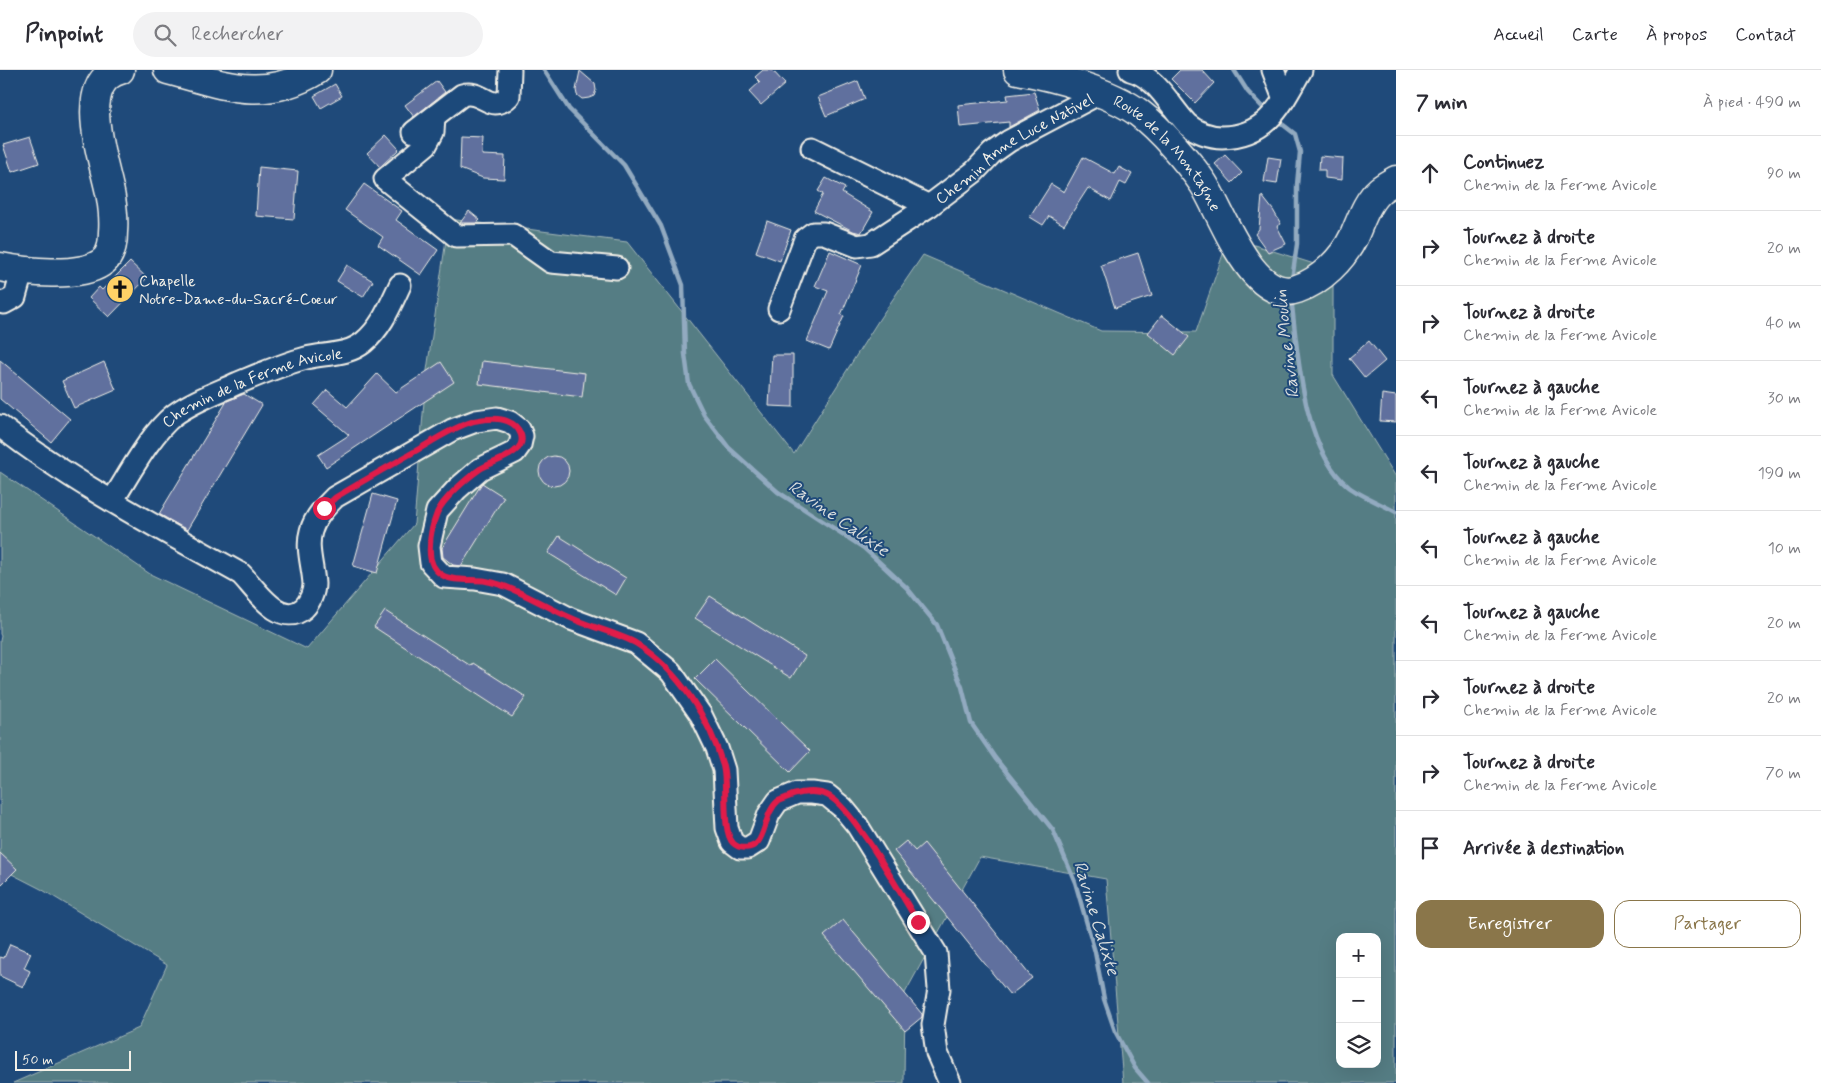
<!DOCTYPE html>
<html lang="fr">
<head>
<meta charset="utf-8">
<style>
	:root { --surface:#fff; --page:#f2f2f3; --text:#2b2b33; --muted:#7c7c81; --line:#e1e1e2; --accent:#8a764a }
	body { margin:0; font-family:Mynerve,sans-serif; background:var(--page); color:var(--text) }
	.controls { position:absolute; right:15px; bottom:15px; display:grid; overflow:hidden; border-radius:10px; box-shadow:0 5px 20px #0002 }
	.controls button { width:45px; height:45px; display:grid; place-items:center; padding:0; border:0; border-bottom:1px solid var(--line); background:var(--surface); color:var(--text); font:25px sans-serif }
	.scale { position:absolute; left:15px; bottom:12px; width:116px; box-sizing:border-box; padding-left:5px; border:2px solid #f4f1e8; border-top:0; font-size:14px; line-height:18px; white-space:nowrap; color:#f4f1e8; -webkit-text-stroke:4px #1f4a7a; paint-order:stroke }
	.stop { position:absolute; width:15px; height:15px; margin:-11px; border:4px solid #e11d48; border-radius:50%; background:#fff }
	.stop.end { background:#e11d48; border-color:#fff; box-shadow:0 1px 5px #0008 }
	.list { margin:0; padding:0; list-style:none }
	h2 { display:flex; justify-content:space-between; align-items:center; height:65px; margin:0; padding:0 20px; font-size:21px }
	h2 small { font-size:16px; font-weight:400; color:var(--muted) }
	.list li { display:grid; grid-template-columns:32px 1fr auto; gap:15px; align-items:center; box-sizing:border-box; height:75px; padding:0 20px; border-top:1px solid var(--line) }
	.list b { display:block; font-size:19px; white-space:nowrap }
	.list p { margin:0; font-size:16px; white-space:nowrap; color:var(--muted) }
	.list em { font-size:16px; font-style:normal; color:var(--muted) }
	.actions { display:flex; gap:10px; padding:15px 20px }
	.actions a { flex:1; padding:11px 0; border:1px solid var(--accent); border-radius:15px; text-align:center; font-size:18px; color:var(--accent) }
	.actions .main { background:var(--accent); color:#fff }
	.icon { flex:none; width:28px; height:28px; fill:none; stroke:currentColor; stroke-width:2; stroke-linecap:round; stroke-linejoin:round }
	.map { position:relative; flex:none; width:1396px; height:1013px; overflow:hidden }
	header { display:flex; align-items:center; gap:30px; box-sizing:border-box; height:70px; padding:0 25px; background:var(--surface); border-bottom:1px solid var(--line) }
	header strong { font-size:24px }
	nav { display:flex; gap:28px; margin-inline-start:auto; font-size:18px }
	.search { width:350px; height:45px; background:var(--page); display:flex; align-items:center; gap:12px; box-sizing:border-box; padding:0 18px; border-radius:28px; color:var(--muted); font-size:19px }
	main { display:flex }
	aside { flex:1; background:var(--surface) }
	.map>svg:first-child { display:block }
	.green { fill:#557d84; stroke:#a4b7b6; fill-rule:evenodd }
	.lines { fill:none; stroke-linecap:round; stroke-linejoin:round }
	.stream { stroke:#92aac0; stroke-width:4.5 }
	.building { fill:#60709e; stroke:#f4f1e8 }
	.minor-casing { stroke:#f4f1e8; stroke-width:25 }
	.major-casing { stroke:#f4f1e8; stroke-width:31 }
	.minor { stroke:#1f4a7a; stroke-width:21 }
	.major { stroke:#1f4a7a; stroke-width:28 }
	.route { stroke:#e11d48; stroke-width:6 }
	.labels { text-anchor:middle; stroke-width:4; stroke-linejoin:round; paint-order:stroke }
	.street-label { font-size:16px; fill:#f4f1e8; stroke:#1f4a7a }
	.poi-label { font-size:16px; fill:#f4f1e8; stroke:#1f4a7a; text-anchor:start }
	.water-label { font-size:18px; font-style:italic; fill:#dcdfde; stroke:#1f4a7a }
</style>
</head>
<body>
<header>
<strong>Pinpoint</strong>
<div class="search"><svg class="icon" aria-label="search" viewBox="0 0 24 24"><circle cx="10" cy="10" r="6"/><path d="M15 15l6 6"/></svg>Rechercher</div>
<nav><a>Accueil</a><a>Carte</a><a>À propos</a><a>Contact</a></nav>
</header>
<main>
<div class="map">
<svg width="1396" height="1013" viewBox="0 0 1396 1013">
	<rect width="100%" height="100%" fill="#1f4a7a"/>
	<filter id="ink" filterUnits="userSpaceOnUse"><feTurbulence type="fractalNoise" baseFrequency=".02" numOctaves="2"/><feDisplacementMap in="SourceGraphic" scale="10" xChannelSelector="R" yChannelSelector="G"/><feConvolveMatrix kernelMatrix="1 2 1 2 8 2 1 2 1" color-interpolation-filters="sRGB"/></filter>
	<g filter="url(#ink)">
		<path class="green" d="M 449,149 L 627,172 L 794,384 L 880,248 L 923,185 L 1101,261 L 1196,262 L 1229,167 L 1333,200 L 1333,305 L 1396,407 L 1396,1013 L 1123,1013 L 1106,809 L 980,787 L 905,923 L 904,1013 L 13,1013 L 139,958 L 167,895 L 41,819 L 0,798 L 0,571 L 1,566 L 0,564 L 0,402 L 150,504 L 307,579 L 414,454 L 426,307 ZM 1340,867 L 1377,867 L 1377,994 L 1340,994 Z"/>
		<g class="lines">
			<g class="stream">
				<path d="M 544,0 L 569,39 L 624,95 L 661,156 L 683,215 L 685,284 L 689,314 L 704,345 L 729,378 L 778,422 L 864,478 L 907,518 L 937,555 L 962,617 L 971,653 L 995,688 L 1053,760 L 1075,812 L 1095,882 L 1104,929 L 1115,961 L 1135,998 L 1148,1013"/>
				<path d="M 1234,0 L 1248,22 L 1267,42"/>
				<path d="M 1277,50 L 1295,64 L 1300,82 L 1297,115 L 1297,174 L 1292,210"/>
				<path d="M 1291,227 C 1298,284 1302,379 1349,417 C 1361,426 1382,434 1396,442"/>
			</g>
		</g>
		<g class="building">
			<path d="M 763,0 L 772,0 L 785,14 L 761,35 L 749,22 L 760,12 L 755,7 Z"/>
			<path d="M 1180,0 L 1202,0 L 1214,13 L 1195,33 L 1171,9 Z"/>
			<path d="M 580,1 L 595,14 L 596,20 L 594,26 L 589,28 L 582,29 L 577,25 L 576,20 Z"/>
			<path d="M 437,11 L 445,22 L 414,47 L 405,35 Z"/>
			<path d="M 858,11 L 865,29 L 826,46 L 818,27 Z"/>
			<path d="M 335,14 L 342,26 L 321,38 L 314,26 Z"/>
			<path d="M 1034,22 L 1040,40 L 1009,57 L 1009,52 L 960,57 L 958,35 L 1008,30 L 1007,25 Z"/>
			<path d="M 386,65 L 399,79 L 380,97 L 367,83 Z"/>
			<path d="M 30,67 L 39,93 L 12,102 L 3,75 Z"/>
			<path d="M 461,67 L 483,68 L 482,85 L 505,86 L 504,109 L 483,108 L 460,99 Z"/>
			<path d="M 1225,85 L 1242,103 L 1232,113 L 1215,94 Z"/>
			<path d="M 1320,86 L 1343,88 L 1342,110 L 1325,108 L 1325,100 L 1319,100 Z"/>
			<path d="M 1083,87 L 1115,104 L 1119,97 L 1132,104 L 1126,115 L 1120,112 L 1111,131 L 1088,118 L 1064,155 L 1049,146 L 1043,155 L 1030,147 L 1051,114 L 1064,122 Z"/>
			<path d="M 1268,87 L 1281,89 L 1277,114 L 1264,112 Z"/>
			<path d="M 259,97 L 298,101 L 294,149 L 256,146 Z"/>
			<path d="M 826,108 L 845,118 L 842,123 L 873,142 L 861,163 L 853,161 L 814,141 L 823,124 L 818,121 Z"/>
			<path d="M 364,114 L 402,141 L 396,150 L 438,180 L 421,205 L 378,175 L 383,167 L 345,140 Z"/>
			<path d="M 1262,126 L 1273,140 L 1281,154 L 1277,156 L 1286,174 L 1268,182 L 1255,164 L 1259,159 Z"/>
			<path d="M 469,141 L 480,150 L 477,153 L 460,153 Z"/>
			<path d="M 767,151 L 791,160 L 780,191 L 756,182 Z"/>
			<path d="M 830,181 L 862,195 L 841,245 L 844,246 L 829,280 L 807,271 L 828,221 L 815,216 Z"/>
			<path d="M 1138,183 L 1152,226 L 1115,238 L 1101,195 Z"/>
			<path d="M 130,192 L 147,208 L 109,247 L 89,228 L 99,217 L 102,220 Z"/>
			<path d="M 347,195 L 373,211 L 363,227 L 337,211 Z"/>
			<path d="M 1162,245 L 1189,267 L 1175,285 L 1148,263 Z"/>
			<path d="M 1369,271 L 1385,291 L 1365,308 L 1349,288 Z"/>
			<path d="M 772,285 L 793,285 L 793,337 L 769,336 Z"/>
			<path d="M 0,290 L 70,349 L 51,372 L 0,329 Z"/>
			<path d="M 482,291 L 585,303 L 582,327 L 479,314 Z"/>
			<path d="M 104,292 L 116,320 L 74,338 L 62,311 Z"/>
			<path d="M 441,292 L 454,312 L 326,397 L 318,385 L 349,365 L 314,335 L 327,320 L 347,337 L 377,304 L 396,322 Z"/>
			<path d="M 244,324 L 262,335 L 187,460 L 159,444 L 227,331 Z"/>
			<path d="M 1382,324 L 1396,326 L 1396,352 L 1380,351 Z"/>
			<circle cx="554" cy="401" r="15"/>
			<path d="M 482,413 L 504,427 L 461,496 L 453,495 L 443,487 L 442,478 Z"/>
			<path d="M 373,424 L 397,431 L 377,503 L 353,496 Z"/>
			<path d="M 559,466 L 626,508 L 616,525 L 548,483 Z"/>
			<path d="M 710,526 L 805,586 L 791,608 L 695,548 Z"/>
			<path d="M 385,541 L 471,596 L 473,593 L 526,627 L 512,647 L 374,557 Z"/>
			<path d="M 715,589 L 810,681 L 790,702 L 695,609 Z"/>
			<path d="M 906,771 L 915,781 L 924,773 L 1032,908 L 1010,925 L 894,781 Z"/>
			<path d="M 0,783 L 17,799 L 0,816 Z"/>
			<path d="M 843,850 L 922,944 L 922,947 L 905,961 L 824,866 Z"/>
			<path d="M 10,874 L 31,883 L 24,898 L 30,901 L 23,917 L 0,906 L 0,887 L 4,888 Z"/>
		</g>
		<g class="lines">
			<g class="minor-casing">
				<g id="minor">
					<path d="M 1130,0 C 1157,7 1169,35 1187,54 C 1196,62 1210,67 1222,67 C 1268,66 1281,35 1301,0"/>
					<path d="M 1273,0 L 1284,29"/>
					<path d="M 434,47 L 433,62 L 426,75 L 385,109 L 456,166 L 513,165 L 551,192 L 617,198"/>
					<path d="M 414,62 L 462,25 C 484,19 490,45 509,26 L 510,0"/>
					<path d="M 812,78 L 929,136"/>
					<path d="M 0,232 L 4,233 L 15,227 L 22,202"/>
					<path id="s1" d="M 779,239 L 805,169 L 813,163 L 824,163 L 857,176 L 871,174 L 929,136 L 974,102 L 992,83 L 1009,71 L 1100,23"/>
					<path d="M 0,356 C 74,414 159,458 241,504 C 255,518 280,559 304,538 C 310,532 314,522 314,514 C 313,496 306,478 311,461 C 315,447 325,437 335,427 L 452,360 L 476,351 L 497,348 L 510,352 L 519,359 L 522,366 L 520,375 L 515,382 L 480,399 L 457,419 L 437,441 L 429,476 L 431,493 L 444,507 L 475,509 L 503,514 L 571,549 L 636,573 L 671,602 L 701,645 L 717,678 L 724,700 L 727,758 L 732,772 L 740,778 L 748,778 L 759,771 L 769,744 L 778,731 L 797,723 L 812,723 L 827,725 L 843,738 L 857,755 L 936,883 L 939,919 L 933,955 L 937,983 L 950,1013"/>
					<path id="s2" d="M 112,431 C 129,405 150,364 174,345 C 193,331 216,323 238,313 C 260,304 283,294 306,288 C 325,283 347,286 364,272 C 382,257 390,236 400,215"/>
				</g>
			</g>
			<g class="major-casing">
				<g id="major">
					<path d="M 168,0 C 224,15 263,33 317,0"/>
					<path id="s3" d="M 1018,0 C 1055,7 1109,21 1139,43 C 1160,59 1188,91 1203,113 C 1221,140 1252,235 1297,219 C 1321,211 1343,189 1354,166 C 1361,150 1367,131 1380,120 C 1385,116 1391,113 1396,110"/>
					<path d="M 0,197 C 25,202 79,208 101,193 C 111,187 113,173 113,162 C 114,151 113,140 111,128 C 106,96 73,13 120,0"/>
				</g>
			</g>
			<use href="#minor" class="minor"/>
			<use href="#major" class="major"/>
		</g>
	</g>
	<g class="lines" filter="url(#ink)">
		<path class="route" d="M 324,438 L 336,427 C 363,411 391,395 419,379 C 436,369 454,357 474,351 C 484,349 498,347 507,351 C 520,356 528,371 515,381 C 505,390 491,392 480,399 C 467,408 443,429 437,443 C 433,453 430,466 430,476 C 429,488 432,499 442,505 C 452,512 474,509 486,511 C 516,517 542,535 569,547 C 589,557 619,563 637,574 C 678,600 710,649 723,696 C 728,714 721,760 733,773 C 740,780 752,779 758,772 C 766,762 766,741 778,731 C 778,731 788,727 788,727 C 799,722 815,720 827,725 C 853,737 901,825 918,852"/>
	</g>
	<defs>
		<g id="church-disc" transform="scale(1.4375)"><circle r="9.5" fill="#ffd166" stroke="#1f4a7a"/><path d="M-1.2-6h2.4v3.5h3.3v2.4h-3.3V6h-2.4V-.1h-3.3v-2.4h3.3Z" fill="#111"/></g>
	</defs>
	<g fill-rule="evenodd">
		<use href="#church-disc" x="120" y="219"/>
	</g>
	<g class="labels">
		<g class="street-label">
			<text dy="6" stroke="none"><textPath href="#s1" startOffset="318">Chemin Anne Luce Nativel</textPath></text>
			<text dy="6" stroke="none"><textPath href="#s3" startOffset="178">Route de la Montagne</textPath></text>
			<text dy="6" stroke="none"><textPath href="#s2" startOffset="190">Chemin de la Ferme Avicole</textPath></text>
		</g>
		<g class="poi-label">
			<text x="139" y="216">Chapelle<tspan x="139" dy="18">Notre-Dame-du-Sacré-Cœur</tspan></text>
		</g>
		<g class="water-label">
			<text transform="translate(1286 274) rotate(-97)" y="6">Ravine Moulin</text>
			<text transform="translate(839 448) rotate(35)" y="6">Ravine Calixte</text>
			<text transform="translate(1097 848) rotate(73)" y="6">Ravine Calixte</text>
		</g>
	</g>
</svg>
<div class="controls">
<button>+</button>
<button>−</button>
<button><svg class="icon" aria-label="layers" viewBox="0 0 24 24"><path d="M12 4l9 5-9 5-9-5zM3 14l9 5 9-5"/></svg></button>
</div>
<div class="scale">50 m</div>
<div class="stop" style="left:324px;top:438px"></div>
<div class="stop end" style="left:918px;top:852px"></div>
</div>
<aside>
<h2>7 min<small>À pied · 490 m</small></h2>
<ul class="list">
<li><svg class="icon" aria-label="ahead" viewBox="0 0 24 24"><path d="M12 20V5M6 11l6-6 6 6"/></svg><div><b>Continuez</b><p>Chemin de la Ferme Avicole</p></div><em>90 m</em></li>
<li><svg class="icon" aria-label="right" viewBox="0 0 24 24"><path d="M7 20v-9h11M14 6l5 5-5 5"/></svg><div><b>Tournez à droite</b><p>Chemin de la Ferme Avicole</p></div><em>20 m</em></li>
<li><svg class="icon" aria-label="right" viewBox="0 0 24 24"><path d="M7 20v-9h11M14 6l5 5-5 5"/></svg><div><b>Tournez à droite</b><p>Chemin de la Ferme Avicole</p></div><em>40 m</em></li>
<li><svg class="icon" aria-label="left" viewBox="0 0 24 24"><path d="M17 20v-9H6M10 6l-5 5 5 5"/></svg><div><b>Tournez à gauche</b><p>Chemin de la Ferme Avicole</p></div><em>30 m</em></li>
<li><svg class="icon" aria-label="left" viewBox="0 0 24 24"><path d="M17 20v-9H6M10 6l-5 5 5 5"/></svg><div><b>Tournez à gauche</b><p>Chemin de la Ferme Avicole</p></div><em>190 m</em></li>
<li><svg class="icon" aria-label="left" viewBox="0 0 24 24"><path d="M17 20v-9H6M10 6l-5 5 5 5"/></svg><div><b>Tournez à gauche</b><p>Chemin de la Ferme Avicole</p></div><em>10 m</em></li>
<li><svg class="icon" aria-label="left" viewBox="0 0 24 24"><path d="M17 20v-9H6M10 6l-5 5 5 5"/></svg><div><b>Tournez à gauche</b><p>Chemin de la Ferme Avicole</p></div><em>20 m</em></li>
<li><svg class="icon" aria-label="right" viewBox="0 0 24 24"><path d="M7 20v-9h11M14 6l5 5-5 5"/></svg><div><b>Tournez à droite</b><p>Chemin de la Ferme Avicole</p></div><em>20 m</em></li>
<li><svg class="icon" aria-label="right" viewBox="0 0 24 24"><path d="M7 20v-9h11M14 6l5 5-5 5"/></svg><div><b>Tournez à droite</b><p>Chemin de la Ferme Avicole</p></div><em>70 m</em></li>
<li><svg class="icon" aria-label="arrive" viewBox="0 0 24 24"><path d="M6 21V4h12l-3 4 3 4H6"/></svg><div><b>Arrivée à destination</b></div></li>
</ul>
<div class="actions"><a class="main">Enregistrer</a><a>Partager</a></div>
</aside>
</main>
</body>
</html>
